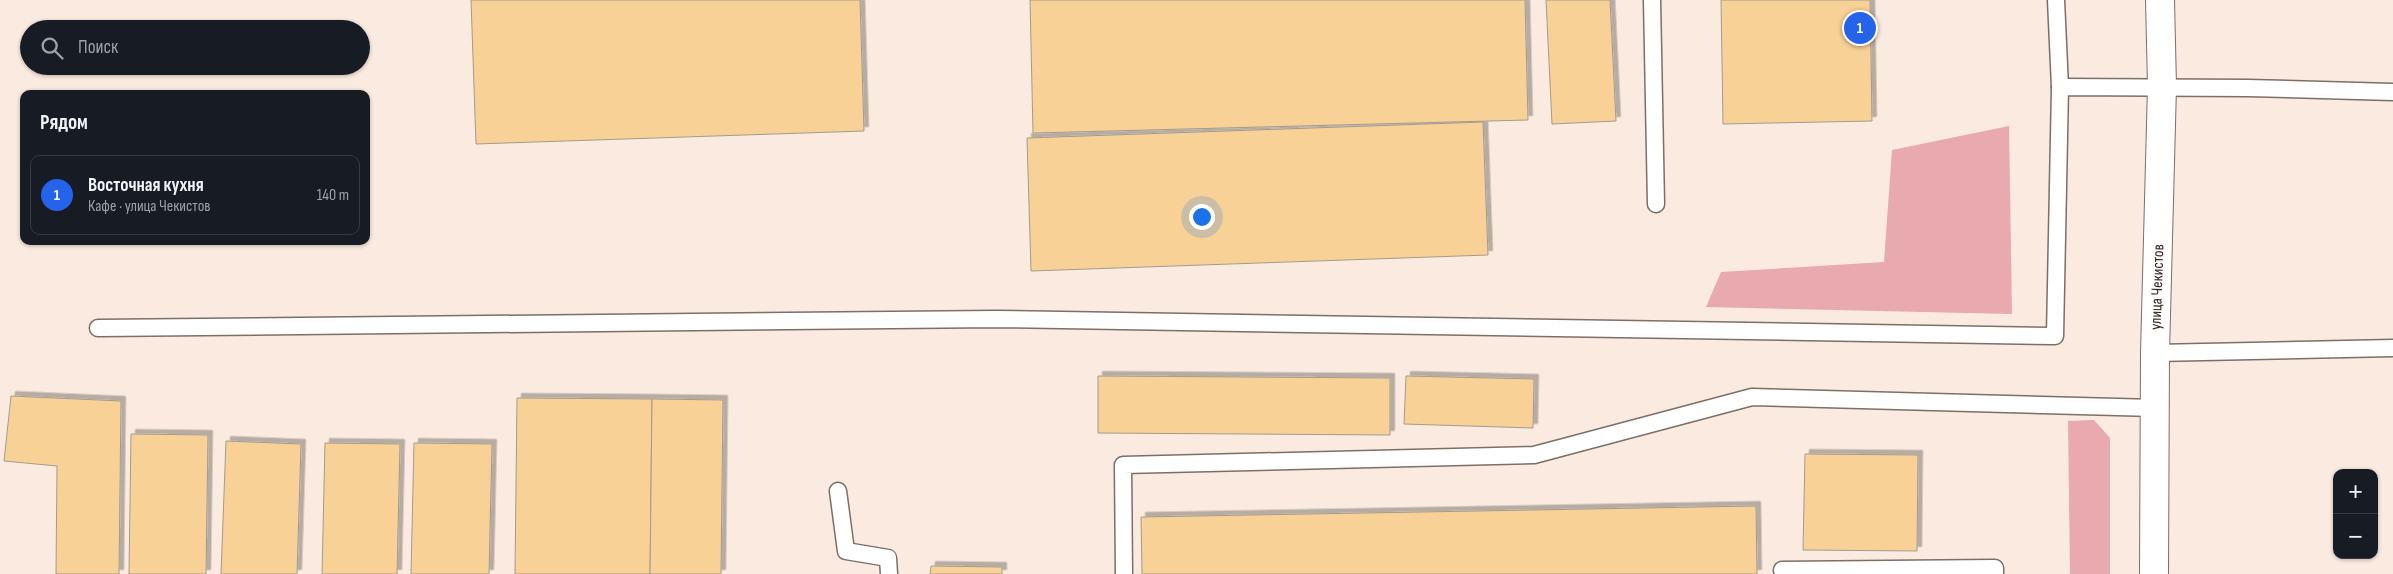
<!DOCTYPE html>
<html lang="ru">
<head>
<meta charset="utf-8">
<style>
	:root { --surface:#171b24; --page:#242831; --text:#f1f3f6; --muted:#9ea1a6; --line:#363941; --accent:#2563eb }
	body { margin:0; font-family:"Sofia Sans Condensed",sans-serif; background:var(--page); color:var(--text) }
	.controls { position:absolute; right:15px; bottom:15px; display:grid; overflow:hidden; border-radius:10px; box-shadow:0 1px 4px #0004 }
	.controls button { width:45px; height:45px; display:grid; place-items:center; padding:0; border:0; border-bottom:1px solid var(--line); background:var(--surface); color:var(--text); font:25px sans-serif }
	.you { position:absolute; left:1201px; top:216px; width:18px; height:18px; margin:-12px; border:4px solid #fff; border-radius:50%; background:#1a73e8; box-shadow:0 0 0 8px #1a73e833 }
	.badge { display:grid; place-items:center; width:32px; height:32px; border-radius:50%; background:var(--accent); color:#fff; font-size:16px; font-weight:700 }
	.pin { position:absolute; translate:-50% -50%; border:2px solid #fff; box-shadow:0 1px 5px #0006 }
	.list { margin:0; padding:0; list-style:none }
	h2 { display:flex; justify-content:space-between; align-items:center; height:65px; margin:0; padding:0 20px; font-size:21px }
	h2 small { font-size:16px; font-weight:400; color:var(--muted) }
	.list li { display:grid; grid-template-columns:32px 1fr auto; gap:15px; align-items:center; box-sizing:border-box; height:80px; margin:0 10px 10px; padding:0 10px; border:1px solid var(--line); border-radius:10px }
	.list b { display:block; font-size:19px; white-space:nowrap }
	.list p { margin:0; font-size:16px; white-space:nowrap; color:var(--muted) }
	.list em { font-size:16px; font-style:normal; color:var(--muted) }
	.icon { flex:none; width:28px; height:28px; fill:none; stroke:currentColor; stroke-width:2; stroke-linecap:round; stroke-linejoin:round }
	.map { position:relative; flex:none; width:2393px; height:574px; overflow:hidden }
	.search { position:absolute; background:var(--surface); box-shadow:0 1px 4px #0004; left:20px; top:20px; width:350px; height:55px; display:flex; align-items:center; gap:12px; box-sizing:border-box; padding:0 18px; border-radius:28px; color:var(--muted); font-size:19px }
	.panel { position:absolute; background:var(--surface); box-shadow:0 1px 4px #0004; left:20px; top:90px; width:350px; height:155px; border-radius:10px }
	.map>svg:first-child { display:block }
	.green { fill:#e8a9af }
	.building { fill:#f8d196; stroke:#a49b8e; filter:url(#shadow) }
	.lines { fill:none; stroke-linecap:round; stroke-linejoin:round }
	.service-casing { stroke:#7c6f66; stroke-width:19 }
	.secondary-casing { stroke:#7c6f66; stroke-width:30 }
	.service { stroke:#fff; stroke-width:16 }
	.secondary { stroke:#fff; stroke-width:28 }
	.labels { text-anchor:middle; stroke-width:4.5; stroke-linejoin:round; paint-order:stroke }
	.street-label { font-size:16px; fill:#2b2622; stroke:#fdfaf8 }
</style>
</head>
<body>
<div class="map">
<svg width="2393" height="574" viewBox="0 0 2393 574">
	<defs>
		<filter id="shadow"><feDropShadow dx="4.5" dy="-4.5" stdDeviation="0" flood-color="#0004"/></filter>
	</defs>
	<rect width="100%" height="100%" fill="#faeae0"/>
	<g class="green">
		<path d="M 2009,126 L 2012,314 L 1706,307 L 1721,272 L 1884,262 L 1892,150 Z"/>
		<path d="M 2094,420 L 2110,438 L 2110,574 L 2070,574 L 2068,421 Z"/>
	</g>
	<g class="building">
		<path d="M 471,0 L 860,0 L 864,131 L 476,144 Z"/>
		<path d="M 1030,0 L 1525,0 L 1528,120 L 1033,133 Z"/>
		<path d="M 1546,0 L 1610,0 L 1616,121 L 1552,124 Z"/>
		<path d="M 1721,0 L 1870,0 L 1872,121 L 1723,124 Z"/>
		<path d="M 1483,122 L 1488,255 L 1031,271 L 1027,138 Z"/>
		<path d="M 1098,376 L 1390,378 L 1390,435 L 1098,433 Z"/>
		<path d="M 1406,376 L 1534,379 L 1533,428 L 1404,424 Z"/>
		<path d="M 11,396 L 121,401 L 119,574 L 56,574 L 57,466 L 4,461 Z"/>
		<path d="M 517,398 L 652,399 L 650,574 L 515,574 Z"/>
		<path d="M 652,399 L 723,400 L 721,574 L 650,574 Z"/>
		<path d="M 131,434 L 208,435 L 206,574 L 129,574 Z"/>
		<path d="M 226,441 L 301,444 L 297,574 L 221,574 Z"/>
		<path d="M 325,443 L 400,444 L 397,574 L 322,574 Z"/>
		<path d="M 414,443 L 492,444 L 489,574 L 411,574 Z"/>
		<path d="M 1805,454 L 1918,455 L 1917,551 L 1803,550 Z"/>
		<path d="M 1756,506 L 1757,574 L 1142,574 L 1141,517 Z"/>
		<path d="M 931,566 L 1002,567 L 1002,574 L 930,574 Z"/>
	</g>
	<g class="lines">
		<g class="service-casing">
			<g id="service">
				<path d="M 1652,0 L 1656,204"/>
				<path d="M 2056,0 L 2060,87"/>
				<path d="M 98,328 L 996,319 L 2055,336 L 2060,87 L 2248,88 L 2393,92"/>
				<path d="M 2155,353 L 2393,348"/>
				<path d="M 838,491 L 846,551 L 888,558 L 889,574"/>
				<path d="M 1782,570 L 1995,568 L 1995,574"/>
				<path d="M 1124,574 L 1123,465 L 1534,455 L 1752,397 L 2155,408"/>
			</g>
		</g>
		<g class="secondary-casing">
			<path id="secondary" d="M 2154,574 L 2155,353 L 2162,86 L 2160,0"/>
		</g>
		<use href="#service" class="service"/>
		<use href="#secondary" class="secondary"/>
	</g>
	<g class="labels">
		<g class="street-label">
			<text transform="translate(2156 287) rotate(-88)" y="6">улица Чекистов</text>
		</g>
	</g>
</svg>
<div class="controls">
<button>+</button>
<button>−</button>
</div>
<div class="you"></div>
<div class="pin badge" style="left:1860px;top:28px">1</div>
<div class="search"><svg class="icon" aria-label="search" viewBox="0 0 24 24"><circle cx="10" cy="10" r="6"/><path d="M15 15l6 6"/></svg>Поиск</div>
<section class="panel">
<h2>Рядом<small></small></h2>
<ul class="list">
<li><span class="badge">1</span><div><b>Восточная кухня</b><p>Кафе · улица Чекистов</p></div><em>140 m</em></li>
</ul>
</section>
</div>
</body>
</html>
